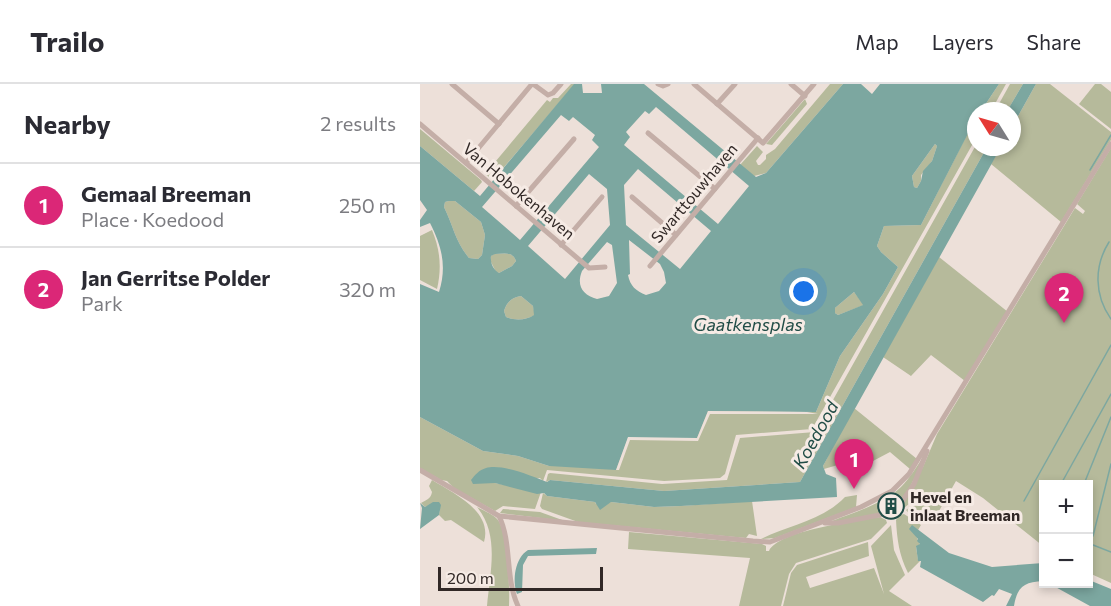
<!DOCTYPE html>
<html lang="en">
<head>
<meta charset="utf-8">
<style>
	:root { --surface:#fff; --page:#f2f2f3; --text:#2b2b33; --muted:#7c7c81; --line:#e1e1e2; --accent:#db2777 }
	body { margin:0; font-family:Commissioner,sans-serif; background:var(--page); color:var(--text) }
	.controls { position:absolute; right:18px; bottom:18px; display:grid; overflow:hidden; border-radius:0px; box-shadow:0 3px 9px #0003 }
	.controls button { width:54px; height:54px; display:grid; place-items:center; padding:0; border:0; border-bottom:2px solid var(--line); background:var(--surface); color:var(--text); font:30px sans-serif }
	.compass { position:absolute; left:547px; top:18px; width:54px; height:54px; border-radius:50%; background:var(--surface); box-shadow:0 3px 9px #0003; rotate:307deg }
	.scale { position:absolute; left:18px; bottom:15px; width:165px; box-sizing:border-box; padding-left:6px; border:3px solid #312826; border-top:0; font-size:16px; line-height:21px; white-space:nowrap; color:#312826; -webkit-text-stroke:4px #f6ebe5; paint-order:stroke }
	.you { position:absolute; left:384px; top:208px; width:21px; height:21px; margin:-15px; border:4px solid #fff; border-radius:50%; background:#1a73e8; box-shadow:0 0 0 9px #1a73e833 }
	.badge { display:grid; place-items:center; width:39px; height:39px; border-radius:50%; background:var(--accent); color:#fff; font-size:20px; font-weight:700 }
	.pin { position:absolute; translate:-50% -50px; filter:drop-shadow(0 2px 3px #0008) }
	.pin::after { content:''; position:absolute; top:32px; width:21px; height:18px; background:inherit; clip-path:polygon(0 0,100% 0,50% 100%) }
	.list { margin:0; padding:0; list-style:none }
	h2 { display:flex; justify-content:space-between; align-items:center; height:78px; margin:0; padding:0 24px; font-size:26px }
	h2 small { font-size:20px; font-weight:400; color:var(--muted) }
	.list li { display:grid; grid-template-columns:39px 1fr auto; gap:18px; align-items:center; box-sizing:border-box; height:84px; padding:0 24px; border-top:2px solid var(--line) }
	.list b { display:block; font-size:22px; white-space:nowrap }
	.list p { margin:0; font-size:20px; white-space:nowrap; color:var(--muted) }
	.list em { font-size:20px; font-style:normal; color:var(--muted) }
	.map { position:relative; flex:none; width:691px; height:522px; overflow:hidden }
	header { display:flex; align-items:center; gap:36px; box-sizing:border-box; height:84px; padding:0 30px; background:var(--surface); border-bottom:2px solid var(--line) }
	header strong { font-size:28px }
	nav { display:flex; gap:33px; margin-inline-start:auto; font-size:21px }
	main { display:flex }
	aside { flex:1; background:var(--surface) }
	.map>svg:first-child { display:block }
	.green { fill:#b6ba9b }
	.water { fill:#7ca7a0; fill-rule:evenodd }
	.pier { fill:#ede0d9 }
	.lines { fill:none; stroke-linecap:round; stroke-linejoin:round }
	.stream { stroke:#7ca7a0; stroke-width:1.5 }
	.minor { stroke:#c4aea7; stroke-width:5 }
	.labels { text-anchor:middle; stroke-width:6; stroke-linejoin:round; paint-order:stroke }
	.street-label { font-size:16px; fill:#312826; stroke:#f6ebe5 }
	.poi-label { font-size:16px; font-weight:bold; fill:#312826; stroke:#f6ebe5; text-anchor:start }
	.water-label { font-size:18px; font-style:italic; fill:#214d47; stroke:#f6ebe5 }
</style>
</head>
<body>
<header>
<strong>Trailo</strong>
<nav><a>Map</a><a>Layers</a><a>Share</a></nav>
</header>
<main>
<aside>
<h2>Nearby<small>2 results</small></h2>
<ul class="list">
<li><span class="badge">1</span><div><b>Gemaal Breeman</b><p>Place · Koedood</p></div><em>250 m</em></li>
<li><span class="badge">2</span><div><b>Jan Gerritse Polder</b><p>Park</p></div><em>320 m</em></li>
</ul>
</aside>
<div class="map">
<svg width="691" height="522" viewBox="0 0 691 522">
	<rect width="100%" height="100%" fill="#ede0d9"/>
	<g class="green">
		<path d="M 151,0 L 157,0 L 154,1 L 73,96 L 65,90 L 127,16 L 130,18 L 133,14 L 138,14 Z"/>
		<path d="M 410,0 L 423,0 L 346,89 L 334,92 L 320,81 L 337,62 L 343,68 L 336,77 L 338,81 L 340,81 L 346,75 L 346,71 L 355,65 Z"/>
		<path d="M 579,0 L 586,0 L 571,27 L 561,27 Z"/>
		<path d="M 590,0 L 603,0 L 587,27 L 575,27 Z"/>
		<path d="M 616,0 L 630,0 L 691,48 L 691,56 L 641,138 L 571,80 L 581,63 L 592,63 L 592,43 Z"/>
		<path d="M 675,0 L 681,0 L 691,8 L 691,45 L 659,20 Z"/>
		<path d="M 385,15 L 387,20 L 352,61 L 346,60 Z"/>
		<path d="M 554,37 L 556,39 L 556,54 L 392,345 L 316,351 L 305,390 L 300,394 L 244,397 L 127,386 L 123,397 L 120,394 L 55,399 L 75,399 L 121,408 L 115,425 L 83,422 L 75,427 L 34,404 L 27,397 L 21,396 L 0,384 L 0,333 L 63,367 L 98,372 L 129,382 L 288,327 L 396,328 L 420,272 L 463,210 L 478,183 L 461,168 L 457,162 L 464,142 L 501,141 Z"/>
		<path d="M 0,45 L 61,96 L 62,98 L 54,107 L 0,62 Z"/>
		<path d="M 515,60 L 517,62 L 512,77 L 501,91 L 501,97 L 497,104 L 494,103 L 492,92 Z"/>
		<path d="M 556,61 L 556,63 L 567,63 L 380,398 L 244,407 L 130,396 L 126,398 L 128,390 L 130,389 L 242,400 L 307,396 L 320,354 L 395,348 Z"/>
		<path d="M 691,64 L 691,499 L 669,489 L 668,400 L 624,400 L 623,462 L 563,414 L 536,397 L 515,434 L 508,429 L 505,434 L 488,428 L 486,426 L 498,418 L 494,420 L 497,416 L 495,415 L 484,424 L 484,418 L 503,383 L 517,350 L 655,124 L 663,130 L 665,127 L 657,120 Z"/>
		<path d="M 29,117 L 35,117 L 61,138 L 65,151 L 62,171 L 58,175 L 49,174 C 35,157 33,141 24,123 L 25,118 Z"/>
		<path d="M 12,146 C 20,165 22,184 17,205 L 0,196 L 0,152 Z"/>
		<path d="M 74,170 C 83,170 93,167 96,177 L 92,182 L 79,189 L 76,188 L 70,176 L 71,172 Z"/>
		<path d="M 519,173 L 588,228 L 545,297 L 511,271 L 491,292 L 463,273 Z"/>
		<path d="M 434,208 L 444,221 L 418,231 L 415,229 L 415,224 Z"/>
		<path d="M 101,212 L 113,222 L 115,231 C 106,236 95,237 86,233 L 84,227 C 87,218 91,214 101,212 Z"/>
		<path d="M 434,324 L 497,375 L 490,385 L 470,368 L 453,377 L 435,376 L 404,385 L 403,382 Z"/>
		<path d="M 504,372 C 498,387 485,420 469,427 C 456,433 433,434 419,438 L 412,437 C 435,428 463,420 481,403 C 490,394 497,382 504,372 Z"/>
		<path d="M 12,396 C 33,409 73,427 64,458 L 31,436 L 25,437 L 19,431 L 20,424 L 17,418 L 5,423 L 1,419 C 6,416 11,415 12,408 L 9,402 Z"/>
		<path d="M 123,409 L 127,412 L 175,418 L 176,420 L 191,418 L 234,423 L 261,422 L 332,417 L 337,452 L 329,450 L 326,454 L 158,438 L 122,425 L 120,422 Z"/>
		<path d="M 437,411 L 436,423 L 355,454 L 341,455 C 369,441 402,437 425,413 Z"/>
		<path d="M 57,423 C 64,427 73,430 78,436 C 88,450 90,504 89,522 L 67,522 C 70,488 80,451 57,423 Z"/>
		<path d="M 83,425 L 120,428 L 145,437 L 80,429 Z"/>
		<path d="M 484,430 L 501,441 L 498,446 L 492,442 L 500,461 L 496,463 L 498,476 L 501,476 L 488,489 C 479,471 477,455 476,436 L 480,431 Z"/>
		<path d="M 460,433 L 466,436 L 467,439 L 451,455 L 376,479 L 369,490 L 361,522 L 319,522 L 330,474 L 208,465 L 209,448 L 342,460 L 346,462 L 346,467 L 349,467 C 359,446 437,437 460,433 Z"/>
		<path d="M 471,441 L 474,466 L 485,491 L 469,507 L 492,522 L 363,522 L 371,489 L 377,481 L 448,458 L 449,472 L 386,493 L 390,504 L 454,484 L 464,510 L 451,462 Z"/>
	</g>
	<g class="water">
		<path d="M 154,0 L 162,0 L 163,9 L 182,9 L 181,0 L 224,0 L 336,93 L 346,89 L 423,0 L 441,0 L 452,10 L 460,0 L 579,0 L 561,27 L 556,27 L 556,34 L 501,141 L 464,142 L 457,162 L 461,168 L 478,183 L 463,210 L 420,272 L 396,328 L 288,327 L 277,354 L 208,354 L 196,386 L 129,382 L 98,372 L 63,367 L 0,333 L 0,200 L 19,208 C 27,182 22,163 10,139 L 0,143 L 0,136 L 7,126 L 0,116 L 0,62 L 60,112 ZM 236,23 L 329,102 L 298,140 L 204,61 L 210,53 L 206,48 L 225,27 L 229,30 ZM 141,31 L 149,37 L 153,33 L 175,51 L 172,56 L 179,63 L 100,156 L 62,123 ZM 515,60 L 517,62 L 512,77 L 503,87 L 501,97 L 497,104 L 494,103 L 492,92 ZM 218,85 L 291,147 L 260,185 L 206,141 L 204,101 ZM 169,90 L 187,105 L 190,141 L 145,195 L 108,162 ZM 29,117 L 35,117 L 61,138 L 65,151 L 62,171 L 58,175 L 49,174 C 35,157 33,141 24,123 L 25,118 ZM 209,156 L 240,180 L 244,188 L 246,199 L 239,207 L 226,211 C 216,207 210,202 208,191 L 210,190 ZM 187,158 L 192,161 L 197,199 L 189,212 L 177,215 C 163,211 156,202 162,187 ZM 75,170 C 83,170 93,167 96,177 L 92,182 L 79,189 C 73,186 70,178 71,172 ZM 434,208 L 443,221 L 418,231 L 415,229 L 415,224 ZM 101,212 L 113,222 L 114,231 C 107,236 95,237 86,233 L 84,227 C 87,218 91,214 101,212 Z"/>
		<path d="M 603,0 L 616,0 L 592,43 L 592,27 L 587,27 Z"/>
		<path d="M 567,63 L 581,63 L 403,382 L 406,390 L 416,394 L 417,413 L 261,422 L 234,423 L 191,418 L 180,426 L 175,418 L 127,412 L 124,409 L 117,410 L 75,399 L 53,400 L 51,396 C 55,391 59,386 66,384 C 81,379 112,392 127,398 L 130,396 L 244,407 L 380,398 Z"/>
		<path d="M 13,418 L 19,418 L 21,421 L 19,431 L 0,445 L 2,424 L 0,419 L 5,423 Z"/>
		<path d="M 492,441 L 529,469 L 572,483 L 623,479 L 623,497 C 604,498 597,503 594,522 L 586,522 L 592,510 L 579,505 L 574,512 L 572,511 L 563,518 L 500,483 L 501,477 L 498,477 L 496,462 L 500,460 L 497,457 L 498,455 L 489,445 Z"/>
		<path d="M 177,464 L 176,470 L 108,472 L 103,481 L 102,508 L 97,510 C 92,496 95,474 108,466 Z"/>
		<path d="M 669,496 L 691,505 L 691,522 L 670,522 L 630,500 L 668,500 Z"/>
	</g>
	<path class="pier" d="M 288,327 L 387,328 L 398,330 L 290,330 L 278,357 L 210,356 L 199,386 L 196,386 L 208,353 L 277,354 Z"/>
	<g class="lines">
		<g class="stream">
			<path d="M 670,86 L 691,51"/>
			<path d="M 689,158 C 674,182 674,211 691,235"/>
			<path d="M 641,400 L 691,310"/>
			<path d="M 664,400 L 691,333"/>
			<path d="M 604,417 L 691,261"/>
			<path d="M 624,431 L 624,435"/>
			<path d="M 673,452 L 691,380"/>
			<path d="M 668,459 L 691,468"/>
		</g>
		<g class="minor">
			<path d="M 32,0 L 79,40"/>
			<path d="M 113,0 L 128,11 L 133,9 L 141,0"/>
			<path d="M 238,0 L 243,2 L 248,0"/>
			<path d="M 274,0 L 343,59 L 394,0"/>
			<path d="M 371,0 L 385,12"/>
			<path d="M 297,20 L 315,0"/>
			<path d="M 0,40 L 169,184 L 185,183"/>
			<path d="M 228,49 L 295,105"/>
			<path d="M 46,79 L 112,0"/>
			<path d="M 212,113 L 256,151"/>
			<path d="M 96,122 L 154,55"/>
			<path d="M 141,161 L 182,113"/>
			<path d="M 230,182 L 338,54"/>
			<path d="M 0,386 L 79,432 L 333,457 L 350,458 L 441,423 L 472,407 L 489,390 L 691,60"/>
			<path d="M 79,432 C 92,458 85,495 98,522"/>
			<path d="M 405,439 L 418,439 L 475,428 L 494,400 L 507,367"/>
		</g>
	</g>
	<defs>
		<g id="building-ring" transform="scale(1.35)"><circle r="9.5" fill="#f6ebe5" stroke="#214d47" stroke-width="1.5"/><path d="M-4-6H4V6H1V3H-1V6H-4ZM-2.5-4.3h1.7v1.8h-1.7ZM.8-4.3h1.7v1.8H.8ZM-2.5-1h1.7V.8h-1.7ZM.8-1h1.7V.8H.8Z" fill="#214d47"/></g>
	</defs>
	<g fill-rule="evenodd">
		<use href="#building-ring" x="471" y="422"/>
	</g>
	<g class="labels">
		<g class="street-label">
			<text transform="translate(99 107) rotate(40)" y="6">Van Hobokenhaven</text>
			<text transform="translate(274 109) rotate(-50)" y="6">Swarttouwhaven</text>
		</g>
		<g class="poi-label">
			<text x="490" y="419">Hevel en<tspan x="490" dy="18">inlaat Breeman</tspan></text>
		</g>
		<g class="water-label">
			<text x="328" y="247">Gaatkensplas</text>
			<text transform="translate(396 351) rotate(-61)" y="6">Koedood</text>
		</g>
	</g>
</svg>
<div class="controls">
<button>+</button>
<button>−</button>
</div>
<svg class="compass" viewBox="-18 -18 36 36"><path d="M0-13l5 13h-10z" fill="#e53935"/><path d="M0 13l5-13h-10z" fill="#7c7c81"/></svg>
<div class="scale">200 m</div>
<div class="you"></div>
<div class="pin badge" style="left:434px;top:405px">1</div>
<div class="pin badge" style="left:644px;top:239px">2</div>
</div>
</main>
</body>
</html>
